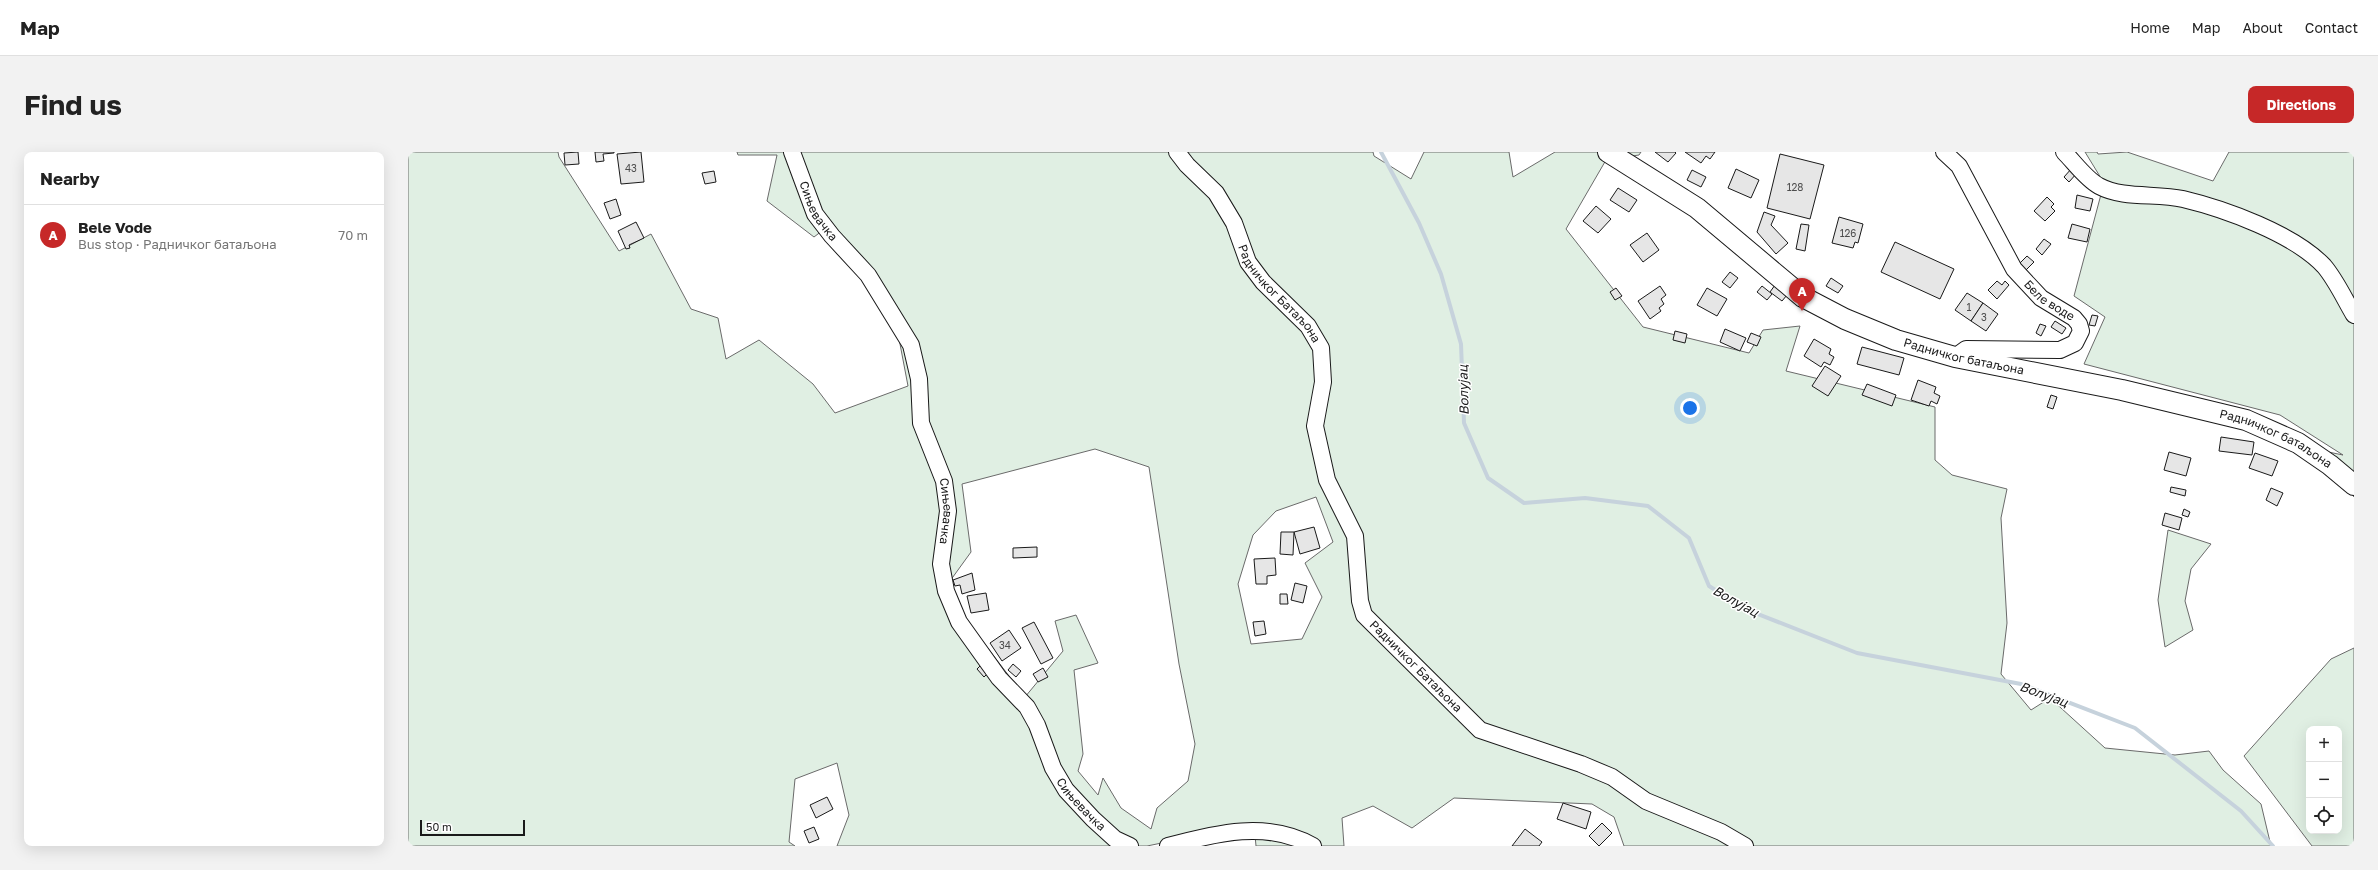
<!DOCTYPE html>
<html lang="en">
<head>
<meta charset="utf-8">
<style>
	:root { --surface:#fff; --page:#f2f2f2; --text:#222; --muted:#767676; --line:#e0e0e0; --accent:#c62828 }
	body { margin:0; font-family:"Golos Text",sans-serif; background:var(--page); color:var(--text) }
	.controls { position:absolute; right:12px; bottom:12px; display:grid; overflow:hidden; border-radius:8px; box-shadow:0 4px 16px #0002 }
	.controls button { width:36px; height:36px; display:grid; place-items:center; padding:0; border:0; border-bottom:1px solid var(--line); background:var(--surface); color:var(--text); font:20px sans-serif }
	.scale { position:absolute; left:12px; bottom:10px; width:105px; box-sizing:border-box; padding-left:4px; border:2px solid #1a1a1a; border-top:0; font-size:11px; line-height:14px; white-space:nowrap; color:#1a1a1a; -webkit-text-stroke:3px #fff; paint-order:stroke }
	.you { position:absolute; left:1282px; top:256px; width:14px; height:14px; margin:-10px; border:3px solid #fff; border-radius:50%; background:#1a73e8; box-shadow:0 0 0 6px #1a73e833 }
	.badge { display:grid; place-items:center; width:26px; height:26px; border-radius:50%; background:var(--accent); color:#fff; font-size:13px; font-weight:700 }
	.pin { position:absolute; translate:-50% -33px; filter:drop-shadow(0 1px 2px #0008) }
	.pin::after { content:''; position:absolute; top:21px; width:14px; height:12px; background:inherit; clip-path:polygon(0 0,100% 0,50% 100%) }
	.list { margin:0; padding:0; list-style:none }
	h2 { display:flex; justify-content:space-between; align-items:center; height:52px; margin:0; padding:0 16px; font-size:17px }
	h2 small { font-size:13px; font-weight:400; color:var(--muted) }
	.list li { display:grid; grid-template-columns:26px 1fr auto; gap:12px; align-items:center; box-sizing:border-box; height:60px; padding:0 16px; border-top:1px solid var(--line) }
	.list b { display:block; font-size:15px; white-space:nowrap }
	.list p { margin:0; font-size:13px; white-space:nowrap; color:var(--muted) }
	.list em { font-size:13px; font-style:normal; color:var(--muted) }
	.icon { flex:none; width:22px; height:22px; fill:none; stroke:currentColor; stroke-width:2; stroke-linecap:round; stroke-linejoin:round }
	.map { position:relative; flex:none; width:1946px; height:694px; overflow:hidden; border-radius:8px }
	header { display:flex; align-items:center; gap:24px; box-sizing:border-box; height:56px; padding:0 20px; background:var(--surface); border-bottom:1px solid var(--line) }
	header strong { font-size:19px }
	nav { display:flex; gap:22px; margin-inline-start:auto; font-size:14px }
	.intro { display:flex; align-items:center; justify-content:space-between; box-sizing:border-box; height:96px; padding:0 24px }
	h1 { margin:0; font-size:28px }
	.button { padding:10px 18px; border-radius:8px; background:var(--accent); color:#fff; font-size:14px; font-weight:700 }
	main { display:flex; gap:24px; padding:0 24px }
	aside { flex:1; background:var(--surface); border-radius:8px; box-shadow:0 4px 16px #0002 }
	.map>svg:first-child { display:block }
	.green { fill:#e0efe3; stroke:#6a6a6a; fill-rule:evenodd }
	.lines { fill:none; stroke-linecap:round; stroke-linejoin:round }
	.stream { stroke:#c6d2dc; stroke-width:4 }
	.building { fill:#e6e6e6; stroke:#1a1a1a }
	.minor-casing { stroke:#1a1a1a; stroke-width:18 }
	.major-casing { stroke:#1a1a1a; stroke-width:22 }
	.minor { stroke:#fff; stroke-width:16 }
	.major { stroke:#fff; stroke-width:20 }
	.labels { text-anchor:middle; stroke-width:3; stroke-linejoin:round; paint-order:stroke }
	.number-label { font-size:10px; fill:#4d4d4d }
	.street-label { font-size:12px; fill:#1a1a1a; stroke:#fff }
	.water-label { font-size:13px; font-style:italic; fill:#1a1a1a; stroke:#fff }
</style>
</head>
<body>
<header>
<strong>Map</strong>
<nav><a>Home</a><a>Map</a><a>About</a><a>Contact</a></nav>
</header>
<div class="intro"><h1>Find us</h1><a class="button">Directions</a></div>
<main>
<aside>
<h2>Nearby<small></small></h2>
<ul class="list">
<li><span class="badge">A</span><div><b>Bele Vode</b><p>Bus stop · Радничког батаљона</p></div><em>70 m</em></li>
</ul>
</aside>
<div class="map">
<svg width="1946" height="694" viewBox="0 0 1946 694">
	<rect width="100%" height="100%" fill="#fff"/>
	<g class="green">
		<path d="M 0,0 L 150,0 L 151,5 L 211,99 L 243,82 L 283,157 L 310,166 L 318,207 L 351,188 L 405,232 L 427,261 L 500,234 L 484,150 L 423,72 L 406,85 L 359,49 L 369,3 L 330,3 L 329,0 L 965,0 L 966,4 L 1003,27 L 1016,0 L 1101,0 L 1105,25 L 1147,0 L 1233,0 L 1231,3 L 1198,8 L 1158,77 L 1235,175 L 1341,201 L 1355,178 L 1392,174 L 1378,219 L 1527,255 L 1527,308 L 1544,323 L 1599,337 L 1593,366 L 1599,471 L 1593,522 L 1623,558 L 1642,546 L 1697,596 L 1767,603 L 1801,599 L 1815,618 L 1853,652 L 1863,694 L 1216,694 L 1206,665 L 1184,652 L 1046,646 L 1004,676 L 965,654 L 934,666 L 936,694 L 848,694 L 846,672 L 739,694 L 429,694 L 441,663 L 429,611 L 387,627 L 381,690 L 387,694 L 0,694 ZM 687,297 L 741,315 L 771,512 L 787,592 L 780,629 L 749,656 L 743,677 L 713,656 L 695,626 L 690,643 L 670,619 L 675,602 L 666,518 L 690,511 L 668,463 L 647,469 L 655,499 L 617,545 L 553,461 L 542,429 L 563,400 L 554,332 ZM 908,345 L 925,390 L 897,411 L 914,445 L 894,487 L 843,492 L 830,432 L 845,383 L 868,359 Z"/>
		<path d="M 1677,0 L 1689,0 L 1690,2 L 1719,0 L 1805,29 L 1821,0 L 1946,0 L 1946,345 L 1932,327 L 1896,295 L 1935,303 L 1872,263 L 1676,212 L 1697,165 L 1666,144 L 1696,31 Z"/>
		<path d="M 1760,378 L 1803,392 L 1783,417 L 1777,449 L 1785,478 L 1757,495 L 1750,448 Z"/>
		<path d="M 1946,496 L 1946,694 L 1904,694 L 1836,604 L 1923,507 ZM 1901,577 L 1931,577 L 1931,679 L 1901,679 Z"/>
	</g>
	<g class="lines">
		<path class="stream" d="M 973,0 L 1011,71 L 1033,122 L 1053,192 L 1056,271 L 1080,326 L 1116,351 L 1177,346 L 1240,354 L 1281,386 L 1301,434 L 1337,457 L 1449,501 L 1613,532 L 1727,576 L 1833,659 L 1865,694"/>
	</g>
	<g class="building">
		<path d="M 170,0 L 171,12 L 157,13 L 156,1 Z"/>
		<path d="M 187,0 L 206,0 L 206,1 L 195,2 L 196,9 L 188,10 Z"/>
		<path d="M 233,0 L 236,30 L 213,32 L 209,2 Z"/>
		<path d="M 1247,0 L 1267,0 L 1268,1 L 1260,10 Z"/>
		<path d="M 1277,0 L 1307,0 L 1302,7 L 1298,4 L 1293,11 Z"/>
		<path d="M 1372,2 L 1416,13 L 1402,67 L 1359,56 Z"/>
		<path d="M 1664,16 L 1669,21 L 1661,30 L 1656,25 Z"/>
		<path d="M 1328,17 L 1351,28 L 1343,46 L 1320,36 Z"/>
		<path d="M 1284,18 L 1298,25 L 1293,35 L 1279,28 Z"/>
		<path d="M 306,19 L 308,30 L 297,32 L 294,21 Z"/>
		<path d="M 1210,36 L 1229,48 L 1221,60 L 1202,48 Z"/>
		<path d="M 1669,43 L 1685,47 L 1682,59 L 1667,56 Z"/>
		<path d="M 1639,45 L 1646,52 L 1643,55 L 1647,59 L 1637,69 L 1626,59 Z"/>
		<path d="M 208,47 L 213,63 L 202,67 L 196,51 Z"/>
		<path d="M 1188,54 L 1203,67 L 1190,81 L 1175,69 Z"/>
		<path d="M 1356,60 L 1367,64 L 1363,73 L 1380,91 L 1368,102 L 1349,80 Z"/>
		<path d="M 1431,65 L 1455,72 L 1450,91 L 1447,90 L 1445,96 L 1424,91 Z"/>
		<path d="M 228,70 L 236,86 L 221,93 L 222,96 L 218,97 L 210,79 Z"/>
		<path d="M 1393,72 L 1401,73 L 1397,99 L 1388,97 Z"/>
		<path d="M 1664,72 L 1682,77 L 1679,90 L 1660,86 Z"/>
		<path d="M 1239,81 L 1251,98 L 1235,110 L 1222,93 Z"/>
		<path d="M 1636,87 L 1643,92 L 1634,103 L 1628,97 Z"/>
		<path d="M 1487,90 L 1546,117 L 1532,147 L 1473,120 Z"/>
		<path d="M 1619,104 L 1626,110 L 1615,121 L 1609,114 Z"/>
		<path d="M 1322,120 L 1330,126 L 1322,136 L 1314,130 Z"/>
		<path d="M 1423,126 L 1435,134 L 1430,141 L 1418,134 Z"/>
		<path d="M 1589,129 L 1594,133 L 1597,129 L 1601,133 L 1589,147 L 1580,138 Z"/>
		<path d="M 1367,133 L 1379,143 L 1374,149 L 1362,140 Z"/>
		<path d="M 1252,134 L 1258,143 L 1253,147 L 1256,152 L 1251,156 L 1253,159 L 1242,167 L 1230,149 Z"/>
		<path d="M 1354,134 L 1364,142 L 1359,148 L 1349,140 Z"/>
		<path d="M 1208,136 L 1214,144 L 1207,148 L 1202,140 Z"/>
		<path d="M 1299,136 L 1319,147 L 1309,164 L 1289,153 Z"/>
		<path d="M 1559,141 L 1575,151 L 1563,169 L 1547,158 Z"/>
		<path d="M 1575,151 L 1590,162 L 1578,179 L 1563,169 Z"/>
		<path d="M 1684,163 L 1690,164 L 1687,174 L 1681,173 Z"/>
		<path d="M 1647,169 L 1658,176 L 1654,182 L 1643,175 Z"/>
		<path d="M 1632,172 L 1638,174 L 1633,184 L 1628,181 Z"/>
		<path d="M 1317,177 L 1338,186 L 1332,199 L 1312,190 Z"/>
		<path d="M 1267,179 L 1279,182 L 1277,191 L 1265,188 Z"/>
		<path d="M 1343,181 L 1353,185 L 1349,194 L 1339,190 Z"/>
		<path d="M 1406,187 L 1423,197 L 1421,202 L 1426,205 L 1422,213 L 1416,210 L 1413,215 L 1396,204 Z"/>
		<path d="M 1454,195 L 1496,206 L 1491,223 L 1449,212 Z"/>
		<path d="M 1417,214 L 1433,224 L 1420,244 L 1404,234 Z"/>
		<path d="M 1510,228 L 1528,235 L 1526,241 L 1532,244 L 1529,252 L 1523,249 L 1521,254 L 1503,248 Z"/>
		<path d="M 1459,232 L 1488,243 L 1484,254 L 1454,243 Z"/>
		<path d="M 1643,243 L 1649,245 L 1645,257 L 1639,255 Z"/>
		<path d="M 1813,285 L 1846,290 L 1844,303 L 1811,299 Z"/>
		<path d="M 1761,300 L 1783,306 L 1778,324 L 1756,318 Z"/>
		<path d="M 1847,301 L 1870,309 L 1864,324 L 1841,316 Z"/>
		<path d="M 1763,335 L 1778,338 L 1777,344 L 1762,340 Z"/>
		<path d="M 1863,336 L 1875,341 L 1869,354 L 1858,348 Z"/>
		<path d="M 1776,357 L 1782,360 L 1780,365 L 1774,363 Z"/>
		<path d="M 1757,361 L 1774,366 L 1771,378 L 1754,373 Z"/>
		<path d="M 906,375 L 912,396 L 892,402 L 886,380 Z"/>
		<path d="M 873,380 L 886,380 L 885,403 L 872,402 Z"/>
		<path d="M 629,395 L 629,405 L 605,406 L 605,396 Z"/>
		<path d="M 867,406 L 868,423 L 859,424 L 859,432 L 848,432 L 846,407 Z"/>
		<path d="M 564,421 L 567,438 L 554,442 L 552,433 L 547,434 L 545,428 Z"/>
		<path d="M 887,431 L 899,434 L 895,451 L 883,448 Z"/>
		<path d="M 578,441 L 581,458 L 563,461 L 559,444 Z"/>
		<path d="M 872,442 L 879,442 L 880,452 L 872,452 Z"/>
		<path d="M 856,469 L 858,482 L 847,484 L 845,470 Z"/>
		<path d="M 626,470 L 645,506 L 633,512 L 614,476 Z"/>
		<path d="M 601,478 L 613,496 L 594,509 L 582,491 Z"/>
		<path d="M 605,512 L 613,519 L 608,525 L 600,518 Z"/>
		<path d="M 573,513 L 580,521 L 576,525 L 569,517 Z"/>
		<path d="M 635,516 L 640,525 L 630,530 L 625,522 Z"/>
		<path d="M 419,645 L 425,657 L 408,666 L 402,653 Z"/>
		<path d="M 1155,651 L 1183,660 L 1178,677 L 1149,667 Z"/>
		<path d="M 1194,671 L 1204,681 L 1191,694 L 1181,684 Z"/>
		<path d="M 406,675 L 411,687 L 401,691 L 396,679 Z"/>
		<path d="M 1117,677 L 1134,690 L 1131,694 L 1104,694 Z"/>
	</g>
	<g class="lines">
		<g class="minor-casing">
			<g id="minor">
				<path id="s1" d="M 384,0 L 407,62 L 424,84 L 460,123 L 503,193 L 511,227 L 513,271 L 536,329 L 540,359 L 533,412 L 538,439 L 551,470 L 591,526 L 619,555 L 629,573 L 645,616 L 658,638 L 685,667 L 707,687 L 722,694"/>
				<path id="s2" d="M 769,0 L 779,13 L 808,41 L 826,71 L 840,110 L 855,130 L 900,174 L 913,196 L 915,230 L 907,274 L 919,328 L 947,384 L 952,449 L 956,463 L 1072,578 L 1173,612 L 1204,625 L 1238,649 L 1313,680 L 1337,694"/>
				<path id="s3" d="M 1536,0 L 1551,14 L 1606,117 L 1633,146 L 1666,166 L 1671,172 L 1673,179 L 1667,191 L 1652,198 L 1558,197 L 1547,205"/>
				<path d="M 1656,0 C 1666,10 1678,27 1691,34 C 1715,47 1748,41 1775,47 C 1817,57 1886,82 1916,114 C 1928,128 1937,148 1946,163"/>
				<path d="M 760,694 C 808,681 860,668 905,694"/>
			</g>
		</g>
		<g class="major-casing">
			<g id="major">
				<path id="s4" d="M 1200,0 L 1289,56 L 1395,145 L 1437,167 L 1488,188 L 1547,205 L 1714,238 L 1838,268 L 1890,291 L 1922,313 L 1946,333"/>
			</g>
		</g>
		<use href="#minor" class="minor"/>
		<use href="#major" class="major"/>
	</g>
	<g class="labels">
		<g class="number-label">
			<text x="223" y="20">43</text>
			<text x="1387" y="39">128</text>
			<text x="1440" y="85">126</text>
			<text x="1561" y="159">1</text>
			<text x="1576" y="169">3</text>
			<text x="597" y="497">34</text>
		</g>
		<g class="street-label">
			<text dy="4" stroke="none"><textPath href="#s1" startOffset="65">Сињевачка</textPath></text>
			<text dy="4" stroke="none"><textPath href="#s2" startOffset="177">Радничког Батаљона</textPath></text>
			<text dy="4" stroke="none"><textPath href="#s3" startOffset="185">Беле воде</textPath></text>
			<text dy="4" stroke="none"><textPath href="#s4" startOffset="416">Радничког батаљона</textPath></text>
			<text dy="4" stroke="none"><textPath href="#s4" startOffset="740">Радничког батаљона</textPath></text>
			<text dy="4" stroke="none"><textPath href="#s1" startOffset="401">Сињевачка</textPath></text>
			<text dy="4" stroke="none"><textPath href="#s2" startOffset="596">Радничког Батаљона</textPath></text>
			<text dy="4" stroke="none"><textPath href="#s1" startOffset="737">Сињевачка</textPath></text>
		</g>
		<g class="water-label">
			<text transform="translate(1055 238) rotate(-92)" y="5">Волујац</text>
			<text transform="translate(1328 449) rotate(29)" y="5">Волујац</text>
			<text transform="translate(1636 542) rotate(20)" y="5">Волујац</text>
		</g>
	</g>
</svg>
<div class="controls">
<button>+</button>
<button>−</button>
<button><svg class="icon" aria-label="locate" viewBox="0 0 24 24"><circle cx="12" cy="12" r="6"/><path d="M12 2v4M12 18v4M2 12h4M18 12h4"/></svg></button>
</div>
<div class="scale">50 m</div>
<div class="you"></div>
<div class="pin badge" style="left:1394px;top:159px">A</div>
</div>
</main>
</body>
</html>
